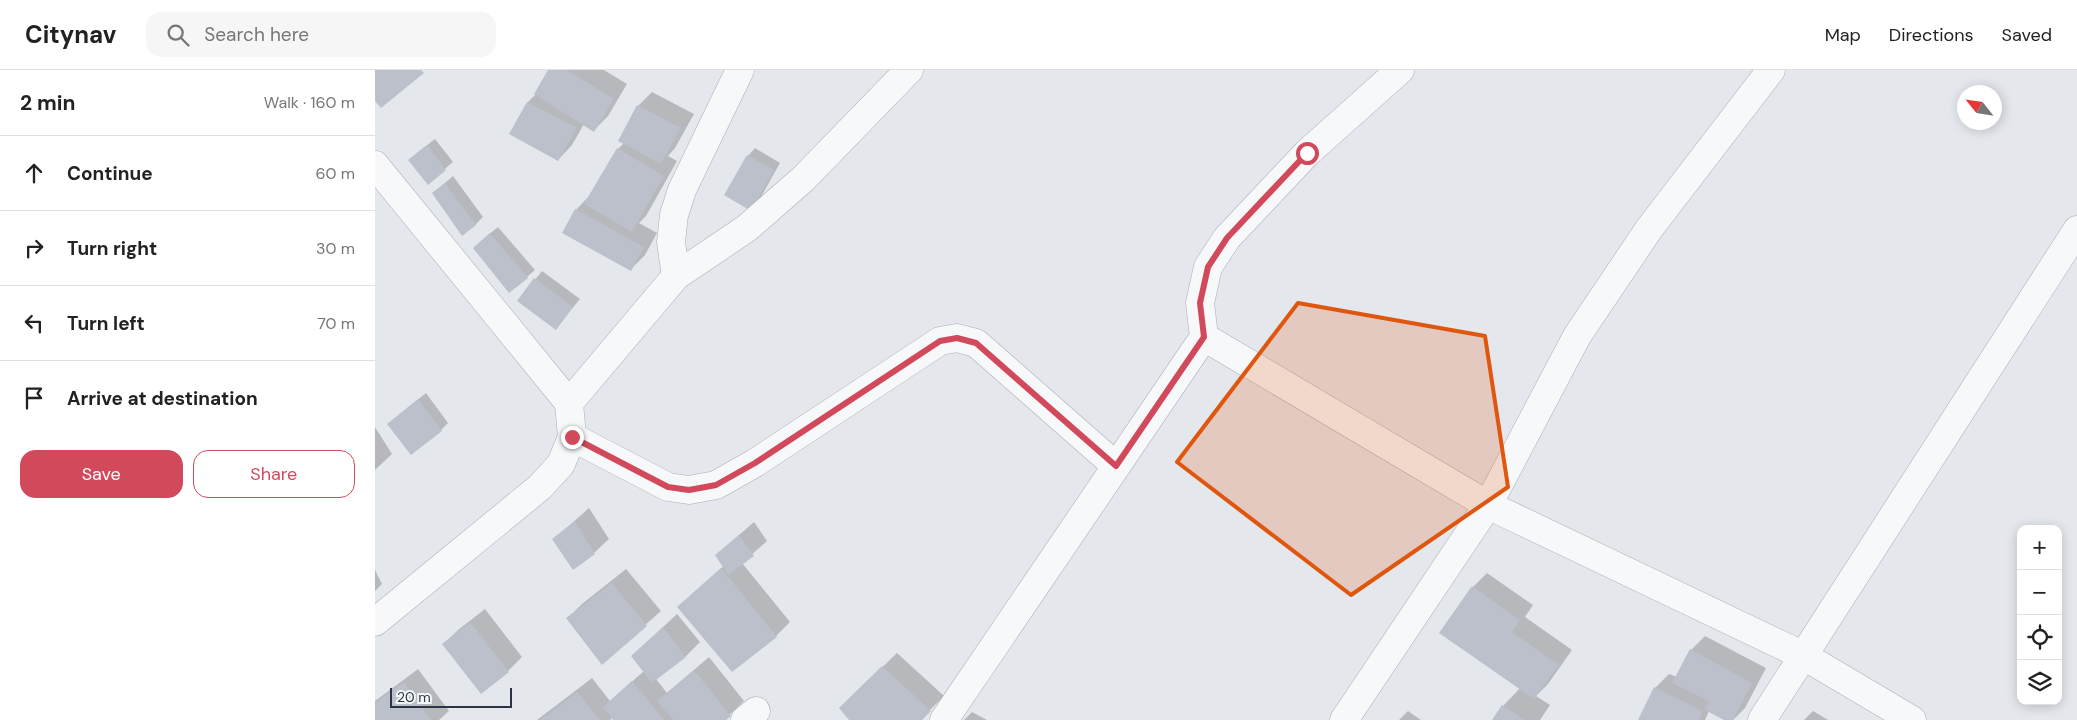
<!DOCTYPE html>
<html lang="en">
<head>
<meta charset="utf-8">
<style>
	:root { --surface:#fff; --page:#f6f6f6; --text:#222; --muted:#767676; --line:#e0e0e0; --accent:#d1495b }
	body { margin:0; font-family:"DM Sans",sans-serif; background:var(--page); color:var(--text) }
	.controls { position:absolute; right:15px; bottom:15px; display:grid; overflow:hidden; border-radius:10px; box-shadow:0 2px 12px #0003 }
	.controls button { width:45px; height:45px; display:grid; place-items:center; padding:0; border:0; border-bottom:1px solid var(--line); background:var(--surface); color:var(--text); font:25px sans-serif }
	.compass { position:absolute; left:1582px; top:15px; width:45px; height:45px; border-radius:50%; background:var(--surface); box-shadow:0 2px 12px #0003; rotate:300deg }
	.scale { position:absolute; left:15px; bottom:12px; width:122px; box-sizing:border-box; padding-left:5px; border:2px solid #2b3445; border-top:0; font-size:14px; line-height:18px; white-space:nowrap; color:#2b3445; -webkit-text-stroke:4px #f4f6f9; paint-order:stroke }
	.stop { position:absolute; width:15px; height:15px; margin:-11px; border:4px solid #d1495b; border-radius:50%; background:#fff }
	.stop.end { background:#d1495b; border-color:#fff; box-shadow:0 1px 5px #0008 }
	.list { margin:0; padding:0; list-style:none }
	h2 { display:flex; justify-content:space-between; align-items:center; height:65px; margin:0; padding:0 20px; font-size:21px }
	h2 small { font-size:16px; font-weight:400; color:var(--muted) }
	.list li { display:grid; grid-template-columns:32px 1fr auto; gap:15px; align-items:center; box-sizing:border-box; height:75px; padding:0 20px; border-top:1px solid var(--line) }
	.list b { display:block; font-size:19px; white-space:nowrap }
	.list em { font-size:16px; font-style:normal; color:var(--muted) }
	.actions { display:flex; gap:10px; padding:15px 20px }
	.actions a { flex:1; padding:11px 0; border:1px solid var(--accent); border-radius:15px; text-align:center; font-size:18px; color:var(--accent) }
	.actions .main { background:var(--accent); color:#fff }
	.icon { flex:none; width:28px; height:28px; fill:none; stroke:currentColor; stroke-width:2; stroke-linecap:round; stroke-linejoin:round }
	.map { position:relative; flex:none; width:1702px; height:650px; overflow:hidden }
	header { display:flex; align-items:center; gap:30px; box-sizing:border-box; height:70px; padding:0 25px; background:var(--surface); border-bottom:1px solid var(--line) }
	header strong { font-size:24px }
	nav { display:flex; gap:28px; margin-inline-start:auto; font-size:18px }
	.search { width:350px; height:45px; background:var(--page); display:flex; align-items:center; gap:12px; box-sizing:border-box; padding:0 18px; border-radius:15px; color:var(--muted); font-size:19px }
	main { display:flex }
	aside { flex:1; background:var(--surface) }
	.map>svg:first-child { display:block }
	.shadow { fill:#0003 }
	.building { fill:#bbc0ca }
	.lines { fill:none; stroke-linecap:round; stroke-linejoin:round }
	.minor-casing { stroke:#a9aeb7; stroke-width:29 }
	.minor { stroke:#f7f8fa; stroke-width:28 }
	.route { stroke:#d1495b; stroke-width:6 }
	.marked { fill:#df570f; fill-opacity:0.2; stroke:#df570f; stroke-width:4; stroke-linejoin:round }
</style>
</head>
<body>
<header>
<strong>Citynav</strong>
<div class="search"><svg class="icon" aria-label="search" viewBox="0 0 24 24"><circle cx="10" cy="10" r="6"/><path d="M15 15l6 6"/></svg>Search here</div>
<nav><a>Map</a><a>Directions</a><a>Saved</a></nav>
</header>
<main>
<aside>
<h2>2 min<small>Walk · 160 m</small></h2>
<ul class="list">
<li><svg class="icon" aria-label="ahead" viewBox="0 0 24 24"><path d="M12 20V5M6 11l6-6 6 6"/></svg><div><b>Continue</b></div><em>60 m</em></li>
<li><svg class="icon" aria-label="right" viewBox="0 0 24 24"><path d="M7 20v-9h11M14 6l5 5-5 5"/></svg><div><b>Turn right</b></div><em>30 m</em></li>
<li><svg class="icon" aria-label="left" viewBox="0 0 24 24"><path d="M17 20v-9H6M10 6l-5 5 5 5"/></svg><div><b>Turn left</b></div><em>70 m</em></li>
<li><svg class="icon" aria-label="arrive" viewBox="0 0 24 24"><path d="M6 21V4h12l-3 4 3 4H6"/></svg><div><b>Arrive at destination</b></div></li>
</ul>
<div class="actions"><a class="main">Save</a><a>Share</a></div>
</aside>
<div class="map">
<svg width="1702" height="650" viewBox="0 0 1702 650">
	<rect width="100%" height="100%" fill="#e4e7ec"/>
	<g class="shadow">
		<path d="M 175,0 L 229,0 L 252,14 L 233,46 L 219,60 L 209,54 L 197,75 L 183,90 L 136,64 L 153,32 L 161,24 Z"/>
		<path d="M 277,22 L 319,44 L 300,78 L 293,86 L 302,91 L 271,146 L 264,153 L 282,163 L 270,185 L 256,199 L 201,140 L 215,125 L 243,79 L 249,73 L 263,36 Z"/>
		<path d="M 60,69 L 78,92 L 53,113 L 42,83 Z"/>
		<path d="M 380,78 L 405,93 L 383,132 L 350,125 L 373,86 Z"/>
		<path d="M 78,106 L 108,147 L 100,155 L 58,123 Z"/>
		<path d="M 123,157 L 160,200 L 152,207 L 106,171 Z"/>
		<path d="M 167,201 L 205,229 L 181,258 L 144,230 Z"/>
		<path d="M 51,323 L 73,353 L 66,360 L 13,354 Z"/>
		<path d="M 0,357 L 17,384 L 0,400 Z"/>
		<path d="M 214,438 L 234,469 L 219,483 L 179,469 Z"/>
		<path d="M 379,452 L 392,471 L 367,493 L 415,552 L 401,566 L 357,601 L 318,523 L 349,496 L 341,485 Z"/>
		<path d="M 251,499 L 286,541 L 227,593 L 193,548 L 207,534 Z"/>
		<path d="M 0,500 L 7,514 L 0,521 Z"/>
		<path d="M 1112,503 L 1158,535 L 1150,547 L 1197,580 L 1173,614 L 1161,626 L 1175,635 L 1165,650 L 1118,650 L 1128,636 L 1145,618 L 1098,517 Z"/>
		<path d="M 110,539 L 147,587 L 133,601 L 69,574 L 83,560 Z"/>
		<path d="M 302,544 L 325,572 L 311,586 L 281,609 L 292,623 L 334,587 L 369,631 L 349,650 L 240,650 L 238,647 L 235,650 L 162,650 L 217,608 L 235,631 L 269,601 L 272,572 Z"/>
		<path d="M 1330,566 L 1391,598 L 1370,638 L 1358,650 L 1352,650 L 1334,641 L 1330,650 L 1265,650 L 1280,618 L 1294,604 L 1302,607 L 1316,580 Z"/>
		<path d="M 522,583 L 569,626 L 545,650 L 476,650 L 465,638 Z"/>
		<path d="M 43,599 L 74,641 L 64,650 L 0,650 L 0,631 Z"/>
		<path d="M 1033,641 L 1046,650 L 1024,650 Z"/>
		<path d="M 1438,641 L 1453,650 L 1429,650 Z"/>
		<path d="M 597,642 L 612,650 L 589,650 Z"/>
	</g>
	<g class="building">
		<path d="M 0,0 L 46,0 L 49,3 L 6,38 L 0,31 Z"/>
		<path d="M 173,0 L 192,0 L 239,29 L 219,62 L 159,24 Z"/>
		<path d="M 152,32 L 202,58 L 183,91 L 134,64 Z"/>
		<path d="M 262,35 L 306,58 L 286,94 L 243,71 Z"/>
		<path d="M 52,75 L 71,100 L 53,115 L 33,90 Z"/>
		<path d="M 242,78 L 289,106 L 257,162 L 209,134 Z"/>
		<path d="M 372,85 L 399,100 L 376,141 L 349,125 Z"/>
		<path d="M 70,113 L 101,155 L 87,166 L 57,123 Z"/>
		<path d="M 200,139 L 269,177 L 256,201 L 187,163 Z"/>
		<path d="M 115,163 L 153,208 L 134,223 L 98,178 Z"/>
		<path d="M 159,208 L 198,237 L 181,260 L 142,231 Z"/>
		<path d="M 43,329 L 67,361 L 36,385 L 12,354 Z"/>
		<path d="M 200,451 L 220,484 L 198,500 L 177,469 Z"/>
		<path d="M 364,465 L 379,486 L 353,505 L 340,485 Z"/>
		<path d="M 346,498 L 402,567 L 357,602 L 302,537 Z"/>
		<path d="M 237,513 L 272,556 L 227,595 L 191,548 Z"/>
		<path d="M 1097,516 L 1145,550 L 1137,562 L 1184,595 L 1159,629 L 1064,563 Z"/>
		<path d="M 95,552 L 134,602 L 106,624 L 67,574 Z"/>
		<path d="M 288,557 L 311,587 L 277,613 L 256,586 Z"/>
		<path d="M 1315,579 L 1377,613 L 1358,650 L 1349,650 L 1330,640 L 1334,631 L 1297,613 Z"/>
		<path d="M 507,596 L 556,641 L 547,650 L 474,650 L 464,638 Z"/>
		<path d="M 319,600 L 356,646 L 351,650 L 298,650 L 282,631 Z"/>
		<path d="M 257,611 L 289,650 L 238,650 L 228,637 Z"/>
		<path d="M 29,612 L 56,650 L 0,650 L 0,633 Z"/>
		<path d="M 1279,617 L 1328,641 L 1324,650 L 1263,650 Z"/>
		<path d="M 202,622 L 225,650 L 165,650 Z"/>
		<path d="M 1127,635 L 1150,650 L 1117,650 Z"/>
	</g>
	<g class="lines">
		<g class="minor-casing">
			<g id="minor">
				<path d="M 0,95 L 194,333"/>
				<path d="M 301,206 L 296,172 L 299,145 L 307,120 L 365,0"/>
				<path d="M 829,267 L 1113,435 L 1429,586 L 1537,650"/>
				<path d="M 197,367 L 293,417 L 314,420 L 341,415 L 380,393 L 565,271 L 582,268 L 601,273 L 741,396"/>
				<path d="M 0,552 L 165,417 L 186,394 L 197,367 L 194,333 L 301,206 L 372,158 L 428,109 L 534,0"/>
				<path d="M 370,650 L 381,641"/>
				<path d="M 569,650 L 829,267 L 825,233 L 833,197 L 852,168 L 932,83 L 1025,0"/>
				<path d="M 969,650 L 1113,435 L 1202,266 L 1274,159 L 1396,0"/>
				<path d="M 1387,650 L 1702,160"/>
			</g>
		</g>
		<use href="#minor" class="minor"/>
	</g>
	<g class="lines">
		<path class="route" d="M 197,367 L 293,417 L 314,420 L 341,415 L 380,393 L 565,271 L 582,268 L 601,273 L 741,396 L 829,267 L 825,233 L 833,197 L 852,168 L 932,83"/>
	</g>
	<path class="marked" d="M 923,233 L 1110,266 L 1133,417 L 976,525 L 802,392 Z"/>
</svg>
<div class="controls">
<button>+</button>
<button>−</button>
<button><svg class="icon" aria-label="locate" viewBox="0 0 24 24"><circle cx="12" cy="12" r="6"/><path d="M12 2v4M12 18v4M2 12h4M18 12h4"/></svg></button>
<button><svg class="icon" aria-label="layers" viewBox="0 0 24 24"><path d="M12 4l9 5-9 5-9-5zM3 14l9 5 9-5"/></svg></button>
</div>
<svg class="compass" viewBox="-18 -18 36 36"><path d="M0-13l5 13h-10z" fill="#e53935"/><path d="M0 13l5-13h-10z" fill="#767676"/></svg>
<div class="scale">20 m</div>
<div class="stop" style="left:932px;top:83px"></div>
<div class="stop end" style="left:197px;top:367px"></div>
</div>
</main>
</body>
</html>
